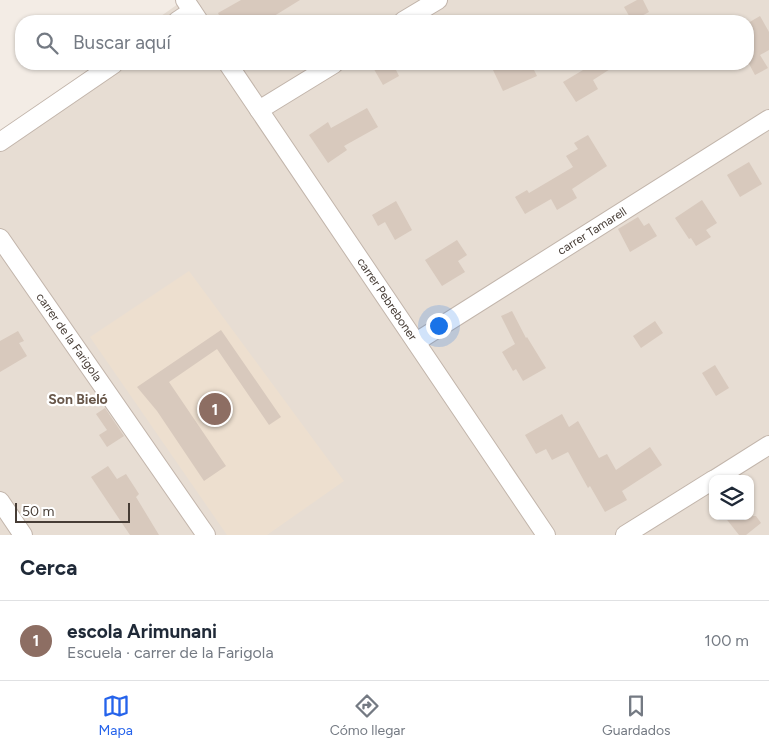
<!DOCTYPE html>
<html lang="es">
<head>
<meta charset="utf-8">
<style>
	:root { --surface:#fff; --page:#f2f2f3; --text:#1f2937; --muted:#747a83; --line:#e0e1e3; --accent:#2563eb }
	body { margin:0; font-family:Figtree,sans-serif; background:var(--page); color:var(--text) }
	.controls { position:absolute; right:15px; bottom:15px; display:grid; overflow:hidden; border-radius:10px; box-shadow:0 1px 4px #0004 }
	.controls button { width:45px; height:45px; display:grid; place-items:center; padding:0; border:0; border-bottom:1px solid var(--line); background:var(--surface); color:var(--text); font:25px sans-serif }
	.scale { position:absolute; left:15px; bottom:12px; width:115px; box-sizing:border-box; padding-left:5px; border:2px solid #463c35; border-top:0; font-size:14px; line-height:18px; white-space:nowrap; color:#463c35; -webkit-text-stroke:4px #fff; paint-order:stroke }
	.you { position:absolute; left:438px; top:325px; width:18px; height:18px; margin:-12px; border:4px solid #fff; border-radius:50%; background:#1a73e8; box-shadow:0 0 0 8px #1a73e833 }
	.badge { display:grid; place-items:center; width:32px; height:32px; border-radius:50%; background:var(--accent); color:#fff; font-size:16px; font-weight:700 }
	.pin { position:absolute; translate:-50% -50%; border:2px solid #fff; box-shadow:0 1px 5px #0006 }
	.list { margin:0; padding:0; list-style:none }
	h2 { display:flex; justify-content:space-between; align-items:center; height:65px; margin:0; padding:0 20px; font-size:21px }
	h2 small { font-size:16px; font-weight:400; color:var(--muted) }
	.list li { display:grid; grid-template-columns:32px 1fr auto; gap:15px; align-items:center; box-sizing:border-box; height:80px; padding:0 20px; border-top:1px solid var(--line) }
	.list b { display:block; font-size:19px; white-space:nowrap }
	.list p { margin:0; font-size:16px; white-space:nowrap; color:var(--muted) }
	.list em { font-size:16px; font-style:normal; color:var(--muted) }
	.icon { flex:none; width:28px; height:28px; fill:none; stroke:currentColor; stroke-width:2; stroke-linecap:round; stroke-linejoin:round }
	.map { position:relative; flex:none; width:769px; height:535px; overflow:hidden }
	.search { position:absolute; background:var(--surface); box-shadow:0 1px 4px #0004; left:15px; right:15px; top:15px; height:55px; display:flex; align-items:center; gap:12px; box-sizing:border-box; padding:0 18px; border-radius:20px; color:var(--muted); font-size:19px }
	.sheet { height:145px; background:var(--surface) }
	nav { display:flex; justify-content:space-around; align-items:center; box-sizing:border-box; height:70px; border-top:1px solid var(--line); background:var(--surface); font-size:14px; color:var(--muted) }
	nav a { display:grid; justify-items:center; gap:2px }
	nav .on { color:var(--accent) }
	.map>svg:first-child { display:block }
	.residential { fill:#e7ddd3; fill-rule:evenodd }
	.education { fill:#eddfcf }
	.building { fill:#d8c9bd }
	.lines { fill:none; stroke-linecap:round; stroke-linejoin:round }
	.minor-casing { stroke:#c2b5ab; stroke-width:20 }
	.minor { stroke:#fff; stroke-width:18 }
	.labels { text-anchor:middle; stroke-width:4.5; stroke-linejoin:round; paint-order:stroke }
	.street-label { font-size:12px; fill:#463c35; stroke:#fff }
	.neighbourhood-label { font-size:14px; font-weight:bold; fill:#69584b; stroke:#fff }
</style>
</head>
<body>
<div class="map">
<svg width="769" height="535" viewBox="0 0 769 535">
	<rect width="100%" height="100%" fill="#f3ece5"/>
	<path class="residential" d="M 176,0 L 769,0 L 769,535 L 0,535 L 0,138 L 98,64 L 748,64 L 748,21 L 154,21 L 178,4 ZM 713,479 L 750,479 L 750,516 L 713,516 Z"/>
	<path class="education" d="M 189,271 L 344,481 L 267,535 L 227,535 L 90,337 Z"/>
	<g class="building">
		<path d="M 241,0 L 300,0 L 266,21 L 222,21 L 218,13 Z"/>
		<path d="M 637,0 L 643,0 L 649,12 L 632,21 L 624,7 Z"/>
		<path d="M 760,16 L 769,32 L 769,50 L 760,55 L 768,68 L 755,75 L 748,62 L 748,23 Z"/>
		<path d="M 371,64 L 393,64 L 399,76 L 383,85 Z"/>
		<path d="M 505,64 L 531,64 L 537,76 L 503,91 L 493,70 Z"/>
		<path d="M 593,64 L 618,64 L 593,80 L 598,89 L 576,102 L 563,82 Z"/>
		<path d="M 367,108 L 378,127 L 344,146 L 347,150 L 328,163 L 309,135 L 328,122 L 331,128 Z"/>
		<path d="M 588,135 L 607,166 L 572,189 L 577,198 L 557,210 L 551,199 L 525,214 L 515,197 L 527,190 L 529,193 L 573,167 L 566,156 L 578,149 L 574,143 Z"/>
		<path d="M 749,162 L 762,184 L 740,197 L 727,175 Z"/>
		<path d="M 702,200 L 717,223 L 706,230 L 711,237 L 696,246 L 691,238 L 689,239 L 675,218 Z"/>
		<path d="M 396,201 L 412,230 L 395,240 L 385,222 L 378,226 L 372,215 Z"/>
		<path d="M 638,217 L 644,226 L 649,223 L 657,236 L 630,252 L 618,229 Z"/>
		<path d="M 457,240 L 467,255 L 458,261 L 465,272 L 442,286 L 425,260 Z"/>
		<path d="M 512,311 L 526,338 L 527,337 L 546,368 L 523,381 L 516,369 L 513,371 L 502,352 L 515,344 L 501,316 Z"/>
		<path d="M 655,321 L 663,333 L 641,348 L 633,336 Z"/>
		<path d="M 221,330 L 281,417 L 269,425 L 217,349 L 169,382 L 226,466 L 204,481 L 157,411 L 137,387 Z"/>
		<path d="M 18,331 L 24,341 L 19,343 L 27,356 L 0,372 L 0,341 Z"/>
		<path d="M 715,365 L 729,388 L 716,396 L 702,373 Z"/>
		<path d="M 105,408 L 124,436 L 107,447 L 99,435 L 107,430 L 96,414 Z"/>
		<path d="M 562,414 L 569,427 L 578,421 L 599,458 L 607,454 L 616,470 L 650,447 L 662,465 L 622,491 L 627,500 L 605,512 L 590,486 L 588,488 L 568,452 L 552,460 L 546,449 L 536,454 L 525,435 Z"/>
		<path d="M 108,466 L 117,479 L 126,474 L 139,494 L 136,497 L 159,535 L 130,535 L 91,477 Z"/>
		<path d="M 724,516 L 756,516 L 761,523 L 746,535 L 739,535 Z"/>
	</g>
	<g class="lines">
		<g class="minor-casing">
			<g id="minor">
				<path d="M 185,0 L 199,21"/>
				<path d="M 177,21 L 192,11"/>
				<path d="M 403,21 L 438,0"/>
				<path d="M 228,64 L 546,535"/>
				<path d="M 259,110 L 334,64"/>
				<path d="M 0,142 L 114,64"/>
				<path d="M 0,238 L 206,535"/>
				<path d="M 416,342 L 769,119"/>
				<path d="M 715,479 L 769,445"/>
				<path d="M 0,501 L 23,535"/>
				<path d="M 625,535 L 713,480"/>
			</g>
		</g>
		<use href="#minor" class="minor"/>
	</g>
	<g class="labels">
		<g class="street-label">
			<text transform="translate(592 231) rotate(-32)" y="4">carrer Tamarell</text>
			<text transform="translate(387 299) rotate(56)" y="4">carrer Pebreboner</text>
			<text transform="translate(69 337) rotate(55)" y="4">carrer de la Farigola</text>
		</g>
		<g class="neighbourhood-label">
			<text x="78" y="404">Son Bieló</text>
		</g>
	</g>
</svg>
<div class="controls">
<button><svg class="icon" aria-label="layers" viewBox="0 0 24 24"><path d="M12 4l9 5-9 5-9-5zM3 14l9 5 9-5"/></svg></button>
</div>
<div class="scale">50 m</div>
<div class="you"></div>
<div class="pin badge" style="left:215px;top:409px;background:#8d6e63">1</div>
<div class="search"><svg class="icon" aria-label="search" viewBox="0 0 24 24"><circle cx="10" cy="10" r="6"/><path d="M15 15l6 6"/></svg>Buscar aquí</div>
</div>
<section class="sheet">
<h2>Cerca<small></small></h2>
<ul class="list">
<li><span class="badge" style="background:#8d6e63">1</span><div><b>escola Arimunani</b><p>Escuela · carrer de la Farigola</p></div><em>100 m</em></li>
</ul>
</section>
<nav>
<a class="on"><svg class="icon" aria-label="map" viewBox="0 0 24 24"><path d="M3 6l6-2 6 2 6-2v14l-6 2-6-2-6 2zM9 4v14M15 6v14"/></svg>Mapa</a>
<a><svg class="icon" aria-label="directions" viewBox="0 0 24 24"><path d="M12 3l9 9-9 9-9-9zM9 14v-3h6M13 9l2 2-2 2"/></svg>Cómo llegar</a>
<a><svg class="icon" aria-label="saved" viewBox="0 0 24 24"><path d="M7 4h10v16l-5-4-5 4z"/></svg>Guardados</a>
</nav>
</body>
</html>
